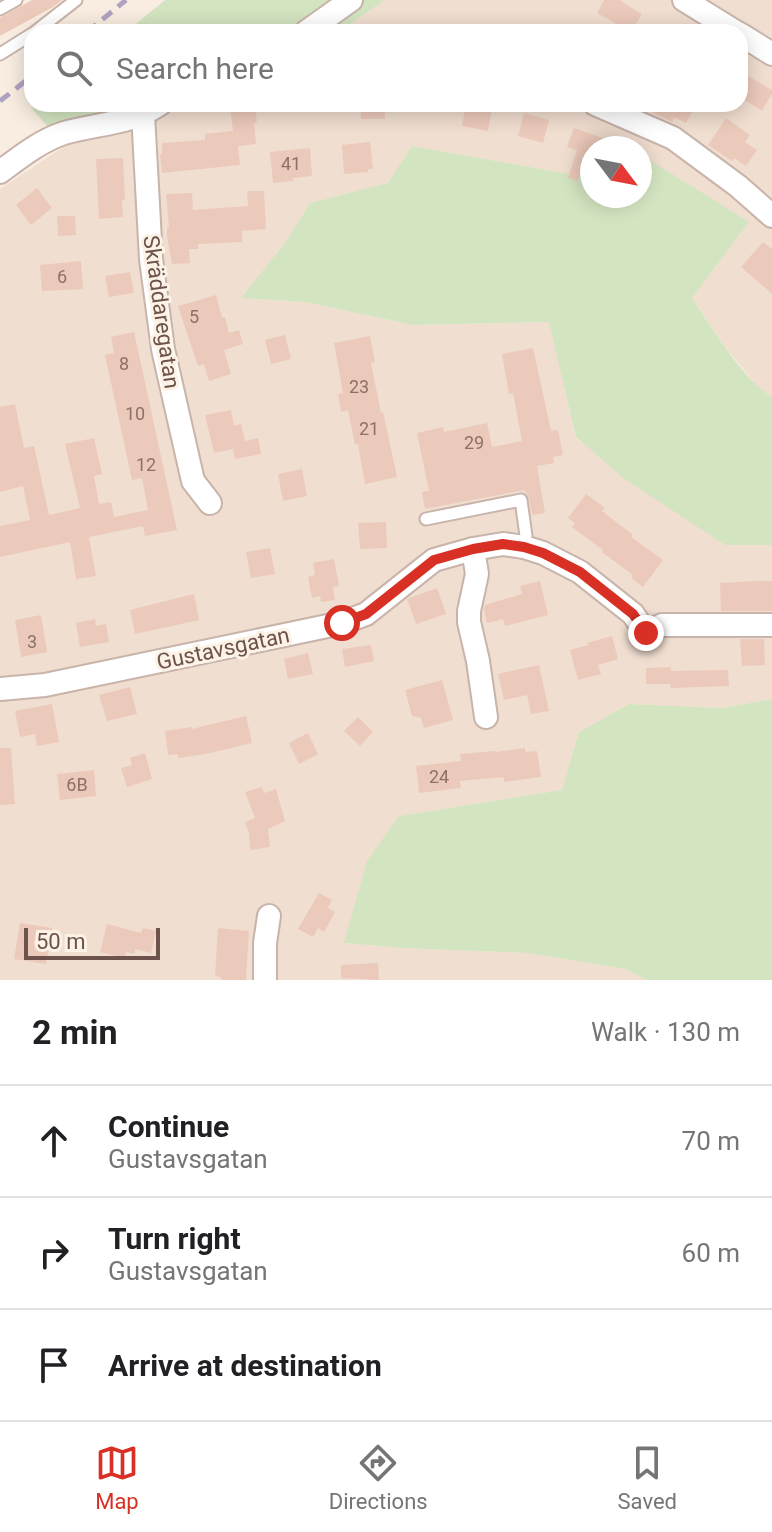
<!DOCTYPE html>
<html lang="en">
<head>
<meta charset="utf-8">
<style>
	:root { --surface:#fff; --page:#f6f6f6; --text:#202124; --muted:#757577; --line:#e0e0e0; --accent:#d93025 }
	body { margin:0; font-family:Roboto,sans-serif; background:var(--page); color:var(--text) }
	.compass { position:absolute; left:580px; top:136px; width:72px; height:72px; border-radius:50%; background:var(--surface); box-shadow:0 4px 20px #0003; rotate:122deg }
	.scale { position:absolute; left:24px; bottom:20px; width:136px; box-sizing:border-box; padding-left:8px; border:4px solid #6d534b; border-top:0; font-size:22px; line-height:28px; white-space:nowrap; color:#6d534b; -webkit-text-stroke:6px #fdf2e6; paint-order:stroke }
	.stop { position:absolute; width:24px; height:24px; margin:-18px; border:6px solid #d93025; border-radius:50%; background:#fff }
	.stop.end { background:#d93025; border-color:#fff; box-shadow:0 2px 8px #0008 }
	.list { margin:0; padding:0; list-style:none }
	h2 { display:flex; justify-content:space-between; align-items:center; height:104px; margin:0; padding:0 32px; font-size:34px }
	h2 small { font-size:26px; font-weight:400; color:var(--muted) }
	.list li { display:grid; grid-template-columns:52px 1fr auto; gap:24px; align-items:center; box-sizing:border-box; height:112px; padding:0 32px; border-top:2px solid var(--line) }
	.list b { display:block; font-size:30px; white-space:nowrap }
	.list p { margin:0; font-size:26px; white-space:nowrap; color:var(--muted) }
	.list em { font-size:26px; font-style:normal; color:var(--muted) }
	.icon { flex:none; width:44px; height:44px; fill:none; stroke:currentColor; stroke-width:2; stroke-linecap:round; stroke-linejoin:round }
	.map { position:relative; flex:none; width:772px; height:980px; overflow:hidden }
	.search { position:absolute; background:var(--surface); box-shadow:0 4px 20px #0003; left:24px; right:24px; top:24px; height:88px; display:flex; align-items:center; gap:20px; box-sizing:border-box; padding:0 28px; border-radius:24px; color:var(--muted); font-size:30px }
	.sheet { height:440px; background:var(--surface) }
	nav { display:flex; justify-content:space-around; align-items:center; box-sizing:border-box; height:112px; border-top:2px solid var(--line); background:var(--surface); font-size:22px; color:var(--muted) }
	nav a { display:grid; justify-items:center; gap:4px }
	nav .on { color:var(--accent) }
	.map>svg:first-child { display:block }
	.residential { fill:#f0ded0 }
	.green { fill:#d3e4c1 }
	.building { fill:#eccabb }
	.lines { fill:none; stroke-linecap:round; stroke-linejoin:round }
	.lane-casing { stroke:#c8b4aa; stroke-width:15 }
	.street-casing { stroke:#c8b4aa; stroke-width:26 }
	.lane { stroke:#fff; stroke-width:11 }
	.street { stroke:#fff; stroke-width:22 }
	.rail { stroke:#afa2c0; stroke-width:5; stroke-dasharray:12 8; stroke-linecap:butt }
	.route { stroke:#d93025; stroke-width:10 }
	.labels { text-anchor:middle; stroke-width:6; stroke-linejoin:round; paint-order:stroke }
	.number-label { font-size:18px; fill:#8d7167 }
	.street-label { font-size:22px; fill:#6d534b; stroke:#fdf2e6 }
</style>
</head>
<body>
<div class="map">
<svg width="772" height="980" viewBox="0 0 772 980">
	<rect width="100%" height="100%" fill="#f9ede1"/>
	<path class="residential" d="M 385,0 L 772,0 L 772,397 L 761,391 L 723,344 L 692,298 L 640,154 L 640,148 L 592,148 L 592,178 L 412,146 L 389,183 L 310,203 L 285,243 L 242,298 L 305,302 L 413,325 L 550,322 L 576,438 L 725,545 L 772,545 L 772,699 L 721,708 L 629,704 L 579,732 L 562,790 L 399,816 L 345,943 L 401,948 L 527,953 L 626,969 L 647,980 L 0,980 L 0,189 L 65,146 L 196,104 L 740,104 L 740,32 L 338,32 Z"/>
	<g class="green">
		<path d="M 165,0 L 385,0 L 338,32 L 126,32 Z"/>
		<path d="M 37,104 L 196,104 L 65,146 L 32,109 Z"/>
		<path d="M 412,146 L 592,178 L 592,196 L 640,196 L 640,154 L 749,222 L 692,298 C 711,326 744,381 772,397 L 772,545 L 725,545 L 622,477 L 576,437 L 549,322 L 413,325 L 305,302 L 241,298 L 285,243 L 310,203 L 388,183 Z"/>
		<path d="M 772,699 L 772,980 L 647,980 L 626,969 L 527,953 L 401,948 L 344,943 L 367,861 L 399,816 L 562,790 L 579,732 L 629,704 L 721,708 Z"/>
	</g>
	<g class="building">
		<path d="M 32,0 L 62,0 L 53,7 L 0,36 L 0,18 Z"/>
		<path d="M 604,0 L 619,0 L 642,14 L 631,32 L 597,13 Z"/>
		<path d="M 748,76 L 772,90 L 772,94 L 762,111 L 740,97 L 740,89 Z"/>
		<path d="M 230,104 L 255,104 L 257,123 L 254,123 L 256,144 L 238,146 L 240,165 L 162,173 L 160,155 L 162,154 L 162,143 L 205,140 L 205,134 L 233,131 Z"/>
		<rect x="361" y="104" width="24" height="15"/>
		<path d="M 466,104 L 492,108 L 488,131 L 462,126 Z"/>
		<path d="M 635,104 L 696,104 L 686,123 L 674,117 L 672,122 Z"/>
		<path d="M 524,113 L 549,120 L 543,143 L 518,136 Z"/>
		<path d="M 726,118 L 750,135 L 745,142 L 757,150 L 746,166 L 734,158 L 732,161 L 708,145 Z"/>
		<path d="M 574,128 L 625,146 L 625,148 L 592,148 L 577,181 L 568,178 L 577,150 L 567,147 Z"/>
		<path d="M 370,142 L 373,169 L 368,169 L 368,172 L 344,174 L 342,145 Z"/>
		<path d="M 310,148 L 312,176 L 293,178 L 293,181 L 273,183 L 270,152 Z"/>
		<path d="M 123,158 L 125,200 L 122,200 L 123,217 L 99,219 L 96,159 Z"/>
		<path d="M 37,188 L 52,208 L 31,225 L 16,205 Z"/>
		<path d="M 247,191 L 264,191 L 266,229 L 242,231 L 242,242 L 198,244 L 198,249 L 189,249 L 190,263 L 172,264 L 167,236 L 167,227 L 169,227 L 166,194 L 192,193 L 193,210 L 248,206 Z"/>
		<path d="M 57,216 L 75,216 L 76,235 L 58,236 Z"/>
		<path d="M 763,242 L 772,249 L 772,294 L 741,267 Z"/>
		<path d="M 81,261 L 83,289 L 42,291 L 40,265 Z"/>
		<path d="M 130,272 L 134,293 L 109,297 L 105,276 Z"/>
		<path d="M 216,295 L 222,318 L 225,317 L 229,333 L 239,330 L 243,344 L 224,350 L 231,374 L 209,381 L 204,364 L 198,366 L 178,306 Z"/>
		<path d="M 134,332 L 177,530 L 145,536 L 143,526 L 89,537 L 96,576 L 76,579 L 70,542 L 0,557 L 0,526 L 30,520 L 23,486 L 0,492 L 0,407 L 15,404 L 24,448 L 34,446 L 49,515 L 80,508 L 65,444 L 94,438 L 102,474 L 94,476 L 99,504 L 111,502 L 114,517 L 148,510 L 142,478 L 132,480 L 105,355 L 114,353 L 111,337 Z"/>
		<path d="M 285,335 L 291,359 L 271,364 L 265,340 Z"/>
		<path d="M 370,336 L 375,362 L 371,363 L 381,413 L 383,412 L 397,477 L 365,484 L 358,444 L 355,445 L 348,410 L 341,412 L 338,394 L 343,393 L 334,343 Z"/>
		<path d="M 533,348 L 551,431 L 558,430 L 563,455 L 553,457 L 554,463 L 537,466 L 545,513 L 532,515 L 529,498 L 524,490 L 425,509 L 422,492 L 429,491 L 417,433 L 443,427 L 444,432 L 487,423 L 492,447 L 522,441 L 513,393 L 509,394 L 502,354 Z"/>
		<path d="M 231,410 L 234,426 L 241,424 L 245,441 L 258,438 L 261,454 L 235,459 L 233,449 L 214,453 L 205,415 Z"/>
		<path d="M 302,469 L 307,496 L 283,501 L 278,474 Z"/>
		<path d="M 586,494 L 605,508 L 602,511 L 633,535 L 631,537 L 663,560 L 643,587 L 631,578 L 633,575 L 602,552 L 603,550 L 572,527 L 575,523 L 568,518 Z"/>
		<path d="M 386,522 L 387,548 L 360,549 L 358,523 Z"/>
		<path d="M 270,548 L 275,574 L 251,578 L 246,552 Z"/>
		<path d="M 334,559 L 339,586 L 333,587 L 335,600 L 321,602 L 320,596 L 312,598 L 308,577 L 315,575 L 313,563 Z"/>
		<path d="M 540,581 L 548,615 L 505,626 L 503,619 L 487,623 L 484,609 L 485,605 L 522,594 L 520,586 Z"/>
		<path d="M 758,581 L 772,581 L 772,611 L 721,611 L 720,583 Z"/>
		<path d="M 437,588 L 446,614 L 416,624 L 407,599 Z"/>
		<path d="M 194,594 L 199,620 L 135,634 L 130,610 Z"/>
		<path d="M 41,615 L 47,652 L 21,657 L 15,620 Z"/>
		<path d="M 95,619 L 96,626 L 106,624 L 109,642 L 80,647 L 76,623 Z"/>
		<path d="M 612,636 L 618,659 L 598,665 L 601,674 L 578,680 L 570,650 L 588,645 L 587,643 Z"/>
		<path d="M 740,639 L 764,639 L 765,665 L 742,666 Z"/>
		<path d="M 371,645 L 374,661 L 345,667 L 342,649 Z"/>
		<path d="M 308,653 L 313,674 L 288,679 L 284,659 Z"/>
		<path d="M 539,665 L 549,711 L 531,714 L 527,695 L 504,700 L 498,674 Z"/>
		<path d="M 671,667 L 671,671 L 728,670 L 729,686 L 671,688 L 670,684 L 646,684 L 646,668 Z"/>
		<path d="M 442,680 L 453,720 L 424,728 L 421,718 L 412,716 L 405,690 Z"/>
		<path d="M 130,687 L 137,714 L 107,721 L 99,695 Z"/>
		<path d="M 52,704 L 59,742 L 37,746 L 35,734 L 20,737 L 15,711 Z"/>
		<path d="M 246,716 L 252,743 L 206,754 L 178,758 L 178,754 L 168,755 L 165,731 L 192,727 L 192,729 Z"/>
		<path d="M 358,717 L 373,732 L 360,746 L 344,731 Z"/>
		<path d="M 308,733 L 318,754 L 299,764 L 289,743 Z"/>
		<path d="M 0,748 L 11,748 L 15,804 L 0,805 Z"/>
		<path d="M 525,748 L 525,752 L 537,751 L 541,777 L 504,782 L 504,777 L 460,781 L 461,788 L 419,793 L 416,766 L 461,761 L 460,754 L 495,751 L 496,752 Z"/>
		<path d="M 145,753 L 152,779 L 127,787 L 121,768 L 132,765 L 130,758 Z"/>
		<path d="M 94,770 L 96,796 L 60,800 L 57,774 Z"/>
		<path d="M 262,787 L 264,793 L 276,789 L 285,821 L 268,829 L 270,847 L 250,850 L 249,833 L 245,822 L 255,818 L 245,792 Z"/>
		<path d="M 319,893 L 332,900 L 328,908 L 335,912 L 324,932 L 318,928 L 313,937 L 298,929 Z"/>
		<path d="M 20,923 L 52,928 L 46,964 L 14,959 Z"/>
		<path d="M 107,924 L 141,933 L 143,928 L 156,931 L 151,953 L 135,949 L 134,954 L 126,952 L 125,958 L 100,952 Z"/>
		<path d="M 218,928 L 249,931 L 246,980 L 221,980 L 221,977 L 215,976 Z"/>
		<path d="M 378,963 L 379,980 L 341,978 L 341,965 Z"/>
	</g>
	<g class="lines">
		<g class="lane-casing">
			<g id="lane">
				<path d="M 0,9 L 16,0"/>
				<path d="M 35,32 L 76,0"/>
				<path d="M 0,54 L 32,34"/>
				<path d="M 426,519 L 521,500 L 526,536 L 524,547"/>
			</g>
		</g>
		<g class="street-casing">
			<g id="street">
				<path d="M 684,0 L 736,32"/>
				<path d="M 306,32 L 351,0"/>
				<path d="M 740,34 L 772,54"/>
				<path d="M 595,104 L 673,138 L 738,186 L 772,216"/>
				<path d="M 143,114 L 151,259 L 163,349 L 193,481 L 210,503"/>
				<path d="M 0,172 C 20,157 40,141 64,133 C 98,123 129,125 160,104"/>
				<path d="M 473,549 L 477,574 L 469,611 L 469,622 L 478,661 L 486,717"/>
				<path d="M 0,689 L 45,685 L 342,623 L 366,614 L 434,560 L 473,549 L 503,544 L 524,547 L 543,553 L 580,572 L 633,614 L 646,633 L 662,625 L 772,625"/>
				<path d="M 265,980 L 265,943 L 269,916"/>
			</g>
		</g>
		<use href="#lane" class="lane"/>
		<use href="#street" class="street"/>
		<g class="rail">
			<path d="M 87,32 L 126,0"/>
			<path d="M 0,101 L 32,76"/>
		</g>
	</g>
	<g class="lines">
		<path class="route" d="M 342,623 L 366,614 L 434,560 L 473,549 L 503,544 L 524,547 L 543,553 L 580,572 L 633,614 L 646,633"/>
	</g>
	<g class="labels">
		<g class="number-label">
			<text x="291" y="170">41</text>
			<text x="62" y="283">6</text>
			<text x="194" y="323">5</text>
			<text x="124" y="370">8</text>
			<text x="359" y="393">23</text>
			<text x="135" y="420">10</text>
			<text x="369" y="435">21</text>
			<text x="474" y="449">29</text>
			<text x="146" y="471">12</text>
			<text x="32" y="648">3</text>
			<text x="439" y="783">24</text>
			<text x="77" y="791">6B</text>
		</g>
		<g class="street-label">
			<text transform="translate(162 312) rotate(82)" y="8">Skräddaregatan</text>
			<text transform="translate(223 648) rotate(-12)" y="8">Gustavsgatan</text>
		</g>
	</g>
</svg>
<svg class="compass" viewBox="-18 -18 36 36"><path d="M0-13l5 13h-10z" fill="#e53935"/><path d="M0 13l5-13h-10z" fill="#757577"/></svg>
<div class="scale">50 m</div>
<div class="stop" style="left:342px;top:623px"></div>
<div class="stop end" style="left:646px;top:633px"></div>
<div class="search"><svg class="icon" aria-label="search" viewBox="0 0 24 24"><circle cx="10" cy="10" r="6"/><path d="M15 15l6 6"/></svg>Search here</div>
</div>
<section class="sheet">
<h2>2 min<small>Walk · 130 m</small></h2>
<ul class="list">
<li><svg class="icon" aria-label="ahead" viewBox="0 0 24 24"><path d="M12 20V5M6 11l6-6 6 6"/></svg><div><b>Continue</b><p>Gustavsgatan</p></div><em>70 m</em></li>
<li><svg class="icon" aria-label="right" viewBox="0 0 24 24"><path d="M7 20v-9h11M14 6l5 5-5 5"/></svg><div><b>Turn right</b><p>Gustavsgatan</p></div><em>60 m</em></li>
<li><svg class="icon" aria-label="arrive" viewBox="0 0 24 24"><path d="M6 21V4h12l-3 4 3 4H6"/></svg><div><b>Arrive at destination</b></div></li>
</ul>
</section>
<nav>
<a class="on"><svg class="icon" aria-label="map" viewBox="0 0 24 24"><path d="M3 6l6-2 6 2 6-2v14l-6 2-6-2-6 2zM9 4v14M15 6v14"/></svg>Map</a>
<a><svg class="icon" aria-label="directions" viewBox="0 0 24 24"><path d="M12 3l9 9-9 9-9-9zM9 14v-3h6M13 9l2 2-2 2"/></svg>Directions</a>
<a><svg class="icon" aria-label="saved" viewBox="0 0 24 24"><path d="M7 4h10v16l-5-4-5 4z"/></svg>Saved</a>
</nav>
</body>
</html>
